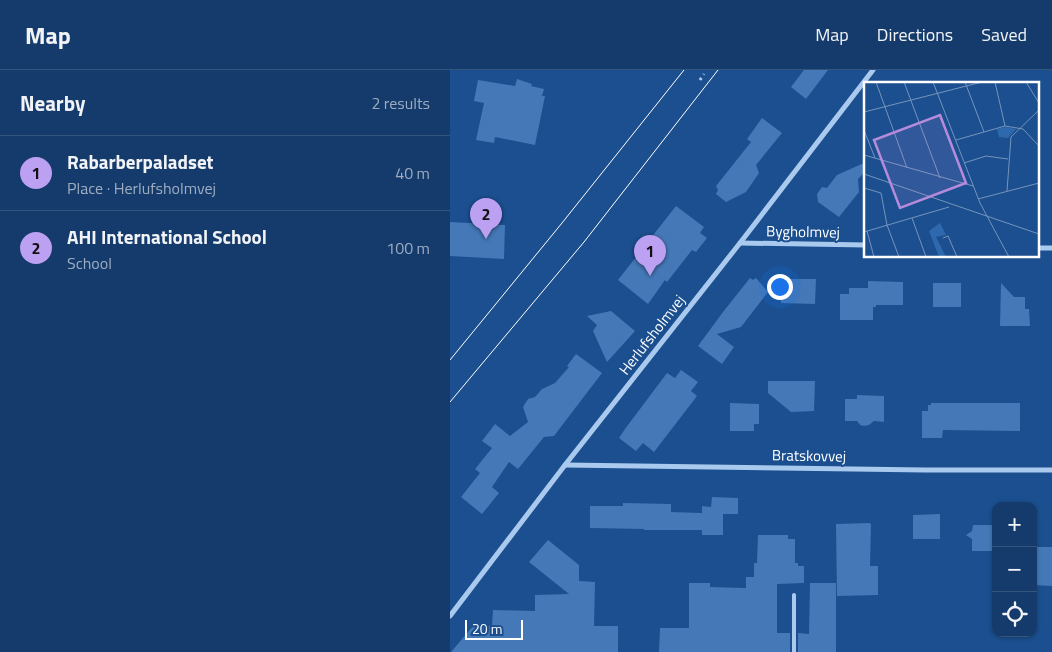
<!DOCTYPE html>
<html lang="en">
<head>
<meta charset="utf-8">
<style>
	:root { --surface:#143b6b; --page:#1d4271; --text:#f1f3f6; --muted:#9dadc1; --line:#33557e; --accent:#bca0f2 }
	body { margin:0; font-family:"Titillium Web",sans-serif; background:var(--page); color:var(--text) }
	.controls { position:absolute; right:15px; bottom:15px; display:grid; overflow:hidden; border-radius:10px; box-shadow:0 1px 4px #0004 }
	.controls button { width:45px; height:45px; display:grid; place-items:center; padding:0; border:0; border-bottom:1px solid var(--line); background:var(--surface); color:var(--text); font:25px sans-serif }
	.scale { position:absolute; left:15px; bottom:12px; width:58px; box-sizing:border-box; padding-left:5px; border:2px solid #fff; border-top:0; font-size:14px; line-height:18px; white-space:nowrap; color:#fff; -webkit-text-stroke:4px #1b4f8f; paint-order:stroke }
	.you { position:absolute; left:329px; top:216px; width:18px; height:18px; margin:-12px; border:4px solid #fff; border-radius:50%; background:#1a73e8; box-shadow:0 0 0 8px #1a73e833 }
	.badge { display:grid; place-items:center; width:32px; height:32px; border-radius:50%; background:var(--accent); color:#111; font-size:16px; font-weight:700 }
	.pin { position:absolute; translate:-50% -41px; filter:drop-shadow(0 1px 2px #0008) }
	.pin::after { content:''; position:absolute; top:26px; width:18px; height:15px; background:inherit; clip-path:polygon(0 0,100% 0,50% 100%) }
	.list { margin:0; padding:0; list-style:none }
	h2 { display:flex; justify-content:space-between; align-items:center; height:65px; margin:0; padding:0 20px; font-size:21px }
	h2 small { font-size:16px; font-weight:400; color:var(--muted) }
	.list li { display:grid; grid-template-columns:32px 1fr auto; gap:15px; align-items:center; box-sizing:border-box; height:75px; padding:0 20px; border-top:1px solid var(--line) }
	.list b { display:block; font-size:19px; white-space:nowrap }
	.list p { margin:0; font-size:16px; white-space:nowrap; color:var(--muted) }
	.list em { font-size:16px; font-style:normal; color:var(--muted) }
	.icon { flex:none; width:28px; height:28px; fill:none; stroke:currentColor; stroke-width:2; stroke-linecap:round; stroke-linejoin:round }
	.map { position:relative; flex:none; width:602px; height:582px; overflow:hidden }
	header { display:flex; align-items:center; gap:30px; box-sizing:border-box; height:70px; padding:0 25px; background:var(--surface); border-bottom:1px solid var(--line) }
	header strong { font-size:24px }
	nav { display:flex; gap:28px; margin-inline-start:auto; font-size:18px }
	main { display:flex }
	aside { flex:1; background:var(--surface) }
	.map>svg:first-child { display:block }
	.building { fill:#4478b7 }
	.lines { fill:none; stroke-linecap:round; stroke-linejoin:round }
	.path { stroke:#a9c9ee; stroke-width:3; stroke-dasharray:2.5 4; stroke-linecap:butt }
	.lane { stroke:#a9c9ee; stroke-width:4 }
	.street { stroke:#a9c9ee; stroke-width:5 }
	.tram { stroke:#fff; stroke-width:1 }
	.labels { text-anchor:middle; stroke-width:4; stroke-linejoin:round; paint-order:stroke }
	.street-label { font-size:15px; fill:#fff; stroke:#1b4f8f }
	.inset-road { fill:none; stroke:#7695bc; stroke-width:1 }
	.view { fill:#b68bdc; fill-opacity:0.15; stroke:#b68bdc; stroke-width:2.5 }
	.inset-edge { fill:none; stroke:#fff; stroke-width:2.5 }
</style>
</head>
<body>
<header>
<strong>Map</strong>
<nav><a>Map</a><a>Directions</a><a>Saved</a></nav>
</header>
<main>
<aside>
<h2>Nearby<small>2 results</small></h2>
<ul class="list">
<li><span class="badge">1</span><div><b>Rabarberpaladset</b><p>Place · Herlufsholmvej</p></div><em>40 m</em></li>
<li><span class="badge">2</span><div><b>AHI International School</b><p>School</p></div><em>100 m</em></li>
</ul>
</aside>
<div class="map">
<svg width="602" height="582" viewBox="0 0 602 582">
	<rect width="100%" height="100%" fill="#1b4f8f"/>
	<g class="building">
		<path d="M 354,0 L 378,0 L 356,29 L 341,17 Z"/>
		<path d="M 67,9 L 82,14 L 81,16 L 94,19 L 92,26 L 95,26 L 85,75 L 45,67 L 44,73 L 26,70 L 34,33 L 24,31 L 28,10 L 65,16 Z"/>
		<path d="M 312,48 L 332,63 L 306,95 L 309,103 L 296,122 L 276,132 L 266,124 L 268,120 L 266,116 L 301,72 L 297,69 Z"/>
		<path d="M 416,92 L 416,101 L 408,109 L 409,122 L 389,147 L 368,132 L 367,124 L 372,117 L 377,118 L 387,105 Z"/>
		<path d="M 226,136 L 254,157 L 250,163 L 257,168 L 246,182 L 242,180 L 217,212 L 215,210 L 198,234 L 168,210 Z"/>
		<path d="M 0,152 L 55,155 L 54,189 L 0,186 Z"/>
		<path d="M 300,208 L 303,210 L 306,208 L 318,222 L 291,257 L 267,264 L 284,277 L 272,294 L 248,276 L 273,242 Z"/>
		<path d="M 339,209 L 366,209 L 365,234 L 331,233 L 331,210 L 339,210 Z"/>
		<path d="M 418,211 L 453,212 L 453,235 L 426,235 L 426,237 L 423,237 L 423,250 L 390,250 L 390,224 L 399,224 L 399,218 L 418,218 Z"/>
		<rect x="483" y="213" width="28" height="24"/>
		<path d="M 551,213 L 564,227 L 575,227 L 575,239 L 579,239 L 580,256 L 550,256 Z"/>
		<path d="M 161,241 L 185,261 L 157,292 L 143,261 L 147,255 L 137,246 Z"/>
		<path d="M 126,284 L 152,303 L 104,366 L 94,367 L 68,399 L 59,392 L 42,417 L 49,423 L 32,444 L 11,427 L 30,403 L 25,399 L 42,378 L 32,371 L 45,354 L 60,366 L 78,352 L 73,337 L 78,329 L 85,327 L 92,319 L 105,313 L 119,297 L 117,296 Z"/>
		<path d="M 231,300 L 248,312 L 241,321 L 247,326 L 204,382 L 193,373 L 186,381 L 169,368 L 175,359 L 217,303 L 225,308 Z"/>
		<path d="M 318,311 L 365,311 L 364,341 L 341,342 L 318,323 Z"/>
		<path d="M 407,325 L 434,326 L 434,352 L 424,351 L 419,355 L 414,356 L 410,355 L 407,351 L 395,351 L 395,329 L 407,329 Z"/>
		<path d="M 280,333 L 309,334 L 309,354 L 304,354 L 304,361 L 280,361 Z"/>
		<path d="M 481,333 L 570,333 L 570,361 L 493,360 L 492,368 L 472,368 L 472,341 L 478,341 L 478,335 L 481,335 Z"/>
		<path d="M 262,427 L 288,428 L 288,444 L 273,444 L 273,465 L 252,465 L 252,460 L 194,460 L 194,459 L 140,458 L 140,436 L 173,436 L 173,433 L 221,434 L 221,442 L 252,443 L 252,436 L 261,437 Z"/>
		<path d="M 490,444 L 490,469 L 463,469 L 463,445 Z"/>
		<path d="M 419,453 L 421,454 L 420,496 L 428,496 L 428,525 L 387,526 L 386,454 Z"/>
		<path d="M 523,455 L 546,455 L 546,481 L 522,481 L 522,469 L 516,465 L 522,461 Z"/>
		<path d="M 308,465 L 338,465 L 338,469 L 345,469 L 345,493 L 348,493 L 348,496 L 354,496 L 354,513 L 327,514 L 327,563 L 340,563 L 340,582 L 209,582 L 210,558 L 239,558 L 239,513 L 260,513 L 260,517 L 296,518 L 296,507 L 304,507 L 304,493 L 307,493 Z"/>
		<path d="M 98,470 L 129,495 L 129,511 L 145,512 L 144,556 L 168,556 L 168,582 L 1,582 L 24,555 L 42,556 L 43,540 L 85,541 L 85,525 L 119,524 L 79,492 Z"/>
		<path d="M 583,477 L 602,477 L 602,516 L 583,515 Z"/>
		<path d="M 360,513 L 386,513 L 386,582 L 348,582 L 348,563 L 359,564 Z"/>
	</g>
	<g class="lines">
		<path class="path" d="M 250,10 L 254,4"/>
		<path class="lane" d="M 344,582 L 344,525"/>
		<g class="street">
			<path d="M 290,173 L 416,175"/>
			<path d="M 588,178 L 602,178"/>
			<path d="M 115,395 L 475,400 L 602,400"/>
			<path d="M 0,546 L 115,395 L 290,173 L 423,0"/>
		</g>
		<g class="tram">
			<path d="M 0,290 L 112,153 L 234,0"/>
			<path d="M 0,332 L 134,172 L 268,0"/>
		</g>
	</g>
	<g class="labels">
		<g class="street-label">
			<text transform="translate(353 162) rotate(1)" y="5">Bygholmvej</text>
			<text transform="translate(202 265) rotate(-52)" y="5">Herlufsholmvej</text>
			<text transform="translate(359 386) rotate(1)" y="5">Bratskovvej</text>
		</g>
	</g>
	<g transform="translate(414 12)">
		<rect width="175" height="175" fill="#1b4f8f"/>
		<path d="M 142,45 L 152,47 L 144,56 L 135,55 L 133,47 ZM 76,141 L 82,153 L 72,155 L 82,175 L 75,175 L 65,149 Z" fill="#2e69ad"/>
		<path class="inset-road" d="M 12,0 L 43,86M 40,0 L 76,96M 69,0 L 116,121 L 145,175M 101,0 L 120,50M 131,0 L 141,44M 162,0 L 175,21M 0,30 L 118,0M 0,48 L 11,76M 92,58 L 141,44 L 159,47 L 175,64M 0,73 L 109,104M 100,81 L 122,74 L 144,77M 0,92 L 175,152M 0,106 L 17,111 L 23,143 L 35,175M 143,109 L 147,55 L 175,28M 114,117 L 175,101M 48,136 L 62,175M 3,149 L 10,175M 0,150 L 85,125M 79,156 L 84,154 L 93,175"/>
		<path class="view" d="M 76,33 L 102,101 L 36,126 L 10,58 Z"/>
		<rect width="175" height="175" class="inset-edge"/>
	</g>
</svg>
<div class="controls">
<button>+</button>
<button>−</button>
<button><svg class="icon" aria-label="locate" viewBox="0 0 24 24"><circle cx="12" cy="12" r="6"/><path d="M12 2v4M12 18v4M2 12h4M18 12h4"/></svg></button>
</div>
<div class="scale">20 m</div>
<div class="you"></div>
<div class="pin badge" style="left:200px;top:206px">1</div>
<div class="pin badge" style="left:36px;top:169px">2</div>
</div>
</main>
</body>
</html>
